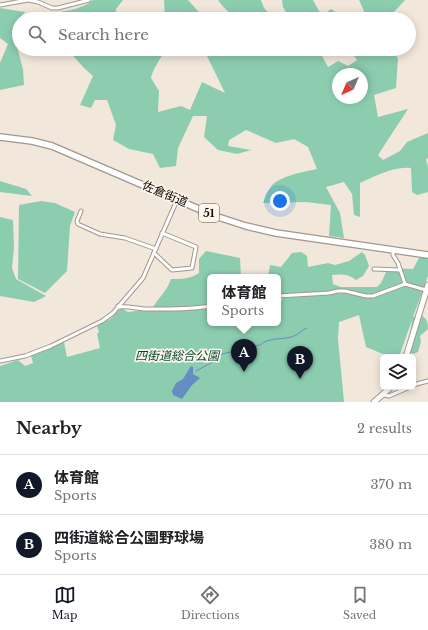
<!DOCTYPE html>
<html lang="en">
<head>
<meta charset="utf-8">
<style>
	:root { --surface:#fff; --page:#f6f6f6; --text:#202124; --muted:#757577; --line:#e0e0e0; --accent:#111827 }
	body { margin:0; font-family:"Libre Baskerville","Noto Sans JP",serif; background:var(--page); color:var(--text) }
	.controls { position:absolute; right:12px; bottom:12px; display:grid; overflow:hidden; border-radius:6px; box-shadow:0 2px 10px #0003 }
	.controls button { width:36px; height:36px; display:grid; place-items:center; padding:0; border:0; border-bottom:1px solid var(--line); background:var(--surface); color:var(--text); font:20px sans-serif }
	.compass { position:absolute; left:332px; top:68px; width:36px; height:36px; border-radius:50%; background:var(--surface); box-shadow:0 2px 10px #0003; rotate:224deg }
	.you { position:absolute; left:280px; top:201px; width:14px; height:14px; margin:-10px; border:3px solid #fff; border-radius:50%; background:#1a73e8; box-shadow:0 0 0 6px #1a73e833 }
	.badge { display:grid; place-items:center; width:26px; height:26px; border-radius:50%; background:var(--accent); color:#fff; font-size:13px; font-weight:700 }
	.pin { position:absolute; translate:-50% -33px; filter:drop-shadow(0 1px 2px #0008) }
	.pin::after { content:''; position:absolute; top:21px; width:14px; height:12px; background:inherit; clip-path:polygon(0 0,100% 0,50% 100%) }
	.popup { position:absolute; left:207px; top:274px; width:74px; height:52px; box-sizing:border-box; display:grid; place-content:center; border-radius:6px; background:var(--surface); filter:drop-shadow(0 1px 3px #0005); font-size:13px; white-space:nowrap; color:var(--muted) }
	.popup b { font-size:15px; color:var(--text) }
	.popup::after { content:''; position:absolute; left:50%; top:100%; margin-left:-8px; border:8px solid transparent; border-top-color:var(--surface) }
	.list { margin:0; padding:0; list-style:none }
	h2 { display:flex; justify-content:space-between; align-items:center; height:52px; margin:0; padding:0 16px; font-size:17px }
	h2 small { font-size:13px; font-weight:400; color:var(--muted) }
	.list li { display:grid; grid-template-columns:26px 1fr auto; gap:12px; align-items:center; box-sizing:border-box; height:60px; padding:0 16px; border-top:1px solid var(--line) }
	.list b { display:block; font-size:15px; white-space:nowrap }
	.list p { margin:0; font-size:13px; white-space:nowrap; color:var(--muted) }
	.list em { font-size:13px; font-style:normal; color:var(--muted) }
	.icon { flex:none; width:22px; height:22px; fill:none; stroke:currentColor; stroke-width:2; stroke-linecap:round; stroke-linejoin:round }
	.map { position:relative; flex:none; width:428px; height:402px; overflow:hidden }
	.search { position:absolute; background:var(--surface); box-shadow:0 2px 10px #0003; left:12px; right:12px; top:12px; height:44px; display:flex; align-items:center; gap:10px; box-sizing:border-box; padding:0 14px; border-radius:22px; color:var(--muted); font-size:15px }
	.sheet { height:172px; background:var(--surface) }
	nav { display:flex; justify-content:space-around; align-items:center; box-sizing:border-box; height:56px; border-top:1px solid var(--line); background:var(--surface); font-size:11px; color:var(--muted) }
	nav a { display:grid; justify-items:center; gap:2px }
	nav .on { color:var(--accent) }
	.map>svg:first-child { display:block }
	.green { fill:#8ccdb0; fill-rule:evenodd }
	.water { fill:#668cc1 }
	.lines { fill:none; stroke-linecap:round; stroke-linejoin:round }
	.stream { stroke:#668cc1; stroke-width:1 }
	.minor-casing { stroke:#a2978d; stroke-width:5 }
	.primary-casing { stroke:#a2978d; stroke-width:7 }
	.trunk-casing { stroke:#a2978d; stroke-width:8 }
	.minor { stroke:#fff; stroke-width:3 }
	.primary { stroke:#fff; stroke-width:5 }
	.trunk { stroke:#fff; stroke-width:5.5 }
	.labels { text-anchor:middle; stroke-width:3.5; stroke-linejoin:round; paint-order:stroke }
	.shield { fill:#fef5eb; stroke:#56514b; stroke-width:1 }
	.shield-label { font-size:11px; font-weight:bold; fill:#0e0b07 }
	.street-label { font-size:12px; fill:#0e0b07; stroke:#fef5eb }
	.park-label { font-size:12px; font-style:italic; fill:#044732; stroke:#fef5eb }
</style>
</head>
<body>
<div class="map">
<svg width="428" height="402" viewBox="0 0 428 402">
	<rect width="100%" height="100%" fill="#f2e7db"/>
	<g class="green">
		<path d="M 93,0 L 123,0 L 116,9 L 115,19 L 45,19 L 47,13 C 63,12 81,10 93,0 Z"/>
		<path d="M 164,0 L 188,0 L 205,19 L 165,19 Z"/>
		<path d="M 218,0 L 261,0 L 264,8 L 274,19 L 236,19 C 230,12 223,8 218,0 Z"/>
		<path d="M 282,0 L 313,0 L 319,11 L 323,15 L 331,9 L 346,19 L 290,19 L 283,7 Z"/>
		<path d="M 359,0 L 405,0 L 394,12 L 384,16 L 380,19 L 367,18 Z"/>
		<path d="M 0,8 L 25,12 L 19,19 L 12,33 L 19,38 L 19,46 L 17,47 L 23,69 L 24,85 L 0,90 L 0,63 L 8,44 L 0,38 Z"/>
		<path d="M 67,49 L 305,49 L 322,56 L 328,67 L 338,61 L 348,66 L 357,60 L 351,52 L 341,49 L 389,49 L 398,58 L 396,88 L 374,95 L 378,117 L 408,109 L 378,155 L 383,160 L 400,151 L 407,142 L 428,133 L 428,158 L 426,159 L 428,167 L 428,192 L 417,195 L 412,192 L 411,168 C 394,166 375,176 360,183 L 360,217 L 354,215 L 352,194 L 344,182 L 326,187 L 340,213 L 344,238 L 329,236 L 331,205 L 306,202 L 263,203 C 265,198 267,193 270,188 C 277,176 304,172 317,169 L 308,147 L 294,139 L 276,143 L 246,130 L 229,140 L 228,146 L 251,150 L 237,154 L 218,150 L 204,137 L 207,116 L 193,116 L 178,148 L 176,166 L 160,168 L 153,154 L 129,149 L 113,140 L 116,125 L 107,100 L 95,100 L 91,108 L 80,105 L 93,76 L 84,68 ZM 165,51 L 207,56 L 225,93 L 202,82 L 190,110 L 181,106 L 158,112 L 159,91 L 151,78 C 153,69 160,59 165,51 ZM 338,74 L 362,74 L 362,98 L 338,98 Z"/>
		<path d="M 0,181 L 26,189 L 32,196 L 0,192 Z"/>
		<path d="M 41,201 L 55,203 L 75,212 L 70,226 L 67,271 L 45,293 L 18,279 L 19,205 Z"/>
		<path d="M 0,217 L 13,220 L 14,248 L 12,268 L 16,279 L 46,296 L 34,302 L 0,296 Z"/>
		<path d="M 206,251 L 240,258 L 241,277 L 210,277 L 210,323 L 278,323 L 278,307 L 282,300 L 283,296 L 278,297 L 278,277 L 268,277 L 270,265 L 281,267 L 292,253 L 301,252 L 307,256 L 308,267 L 328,263 L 335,265 L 349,261 L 362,252 L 365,255 L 369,266 L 363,276 L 356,280 C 349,274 341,274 332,275 L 333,284 L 341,287 L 377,287 L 381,283 L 388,268 L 413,269 L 420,256 L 428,258 L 428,276 L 413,317 L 421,315 C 427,319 428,322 428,329 L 420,336 L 421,342 L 418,352 L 413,354 L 408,351 L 412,320 L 399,357 L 390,357 L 366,347 L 359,315 L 339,322 L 338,339 L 344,402 L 0,402 L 0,366 L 18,360 L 25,366 L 33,363 L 31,356 L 64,342 L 67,357 L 100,348 L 97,334 L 99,332 L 97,326 L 110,319 L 121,308 L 128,312 L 152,309 C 158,298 167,291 171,279 C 182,279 190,279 199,273 L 199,259 Z"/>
	</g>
	<path class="water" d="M 191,366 L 193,367 L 193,374 L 200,378 L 192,385 L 182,399 L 173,395 L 172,391 L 176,383 L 183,379 Z"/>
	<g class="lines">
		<path class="stream" d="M 196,371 L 218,359 L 222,354 L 260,345 C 269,336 286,341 296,335 C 300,333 303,329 307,328"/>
		<g class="minor-casing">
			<g id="minor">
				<path d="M 0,5 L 28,0 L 38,2 L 52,8 L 58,8 L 89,0"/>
				<path d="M 81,211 L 77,221 L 78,224 L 80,225 L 100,234 L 125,238 L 156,249"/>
				<path d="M 393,249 L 393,255 L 398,263 L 405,284"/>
				<path d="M 154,253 L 172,270 L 192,268 L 196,247 L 162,233"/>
				<path d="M 374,269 L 400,270"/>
				<path d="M 278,296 L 329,293 L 338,291 L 345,291 L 366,296 L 373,296 L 405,284 L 426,290"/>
				<path d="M 118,306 L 119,307 C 127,306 135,308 144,309 C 165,309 189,310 210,306"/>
				<path d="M 0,361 L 25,356 L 51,346 L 102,321 L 113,313 L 143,278 L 177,200"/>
				<path d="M 413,385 L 428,381"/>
				<path d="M 384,395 L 389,396 L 410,387"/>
			</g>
		</g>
		<g class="primary-casing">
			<g id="primary">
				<path d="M 406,357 L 428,285"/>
				<path d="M 374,402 L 391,387"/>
			</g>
		</g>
		<g class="trunk-casing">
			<path id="trunk" d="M 0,137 L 32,141 L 52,146 L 215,216 L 246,226 L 276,233 L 428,255"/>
		</g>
		<use href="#minor" class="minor"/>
		<use href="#primary" class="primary"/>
		<use href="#trunk" class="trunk"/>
	</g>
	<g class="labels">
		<rect class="shield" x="199" y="204" width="20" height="18" rx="3"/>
		<g class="shield-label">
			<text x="209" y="217">51</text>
		</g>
		<g class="street-label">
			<text transform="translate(165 194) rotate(23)" y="4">佐倉街道</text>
		</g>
		<g class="park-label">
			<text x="177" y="360">四街道総合公園</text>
		</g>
	</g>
</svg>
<div class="controls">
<button><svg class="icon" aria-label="layers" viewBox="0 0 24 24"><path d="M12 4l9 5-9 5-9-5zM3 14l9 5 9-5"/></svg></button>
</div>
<svg class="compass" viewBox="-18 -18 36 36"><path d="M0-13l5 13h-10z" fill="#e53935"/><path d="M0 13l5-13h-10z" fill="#757577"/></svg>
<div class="you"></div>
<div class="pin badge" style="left:244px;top:372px">A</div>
<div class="popup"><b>体育館</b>Sports</div>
<div class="pin badge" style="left:300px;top:379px">B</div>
<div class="search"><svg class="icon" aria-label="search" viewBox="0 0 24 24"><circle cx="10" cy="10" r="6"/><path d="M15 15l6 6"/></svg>Search here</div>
</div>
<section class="sheet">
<h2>Nearby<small>2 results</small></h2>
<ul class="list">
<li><span class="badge">A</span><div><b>体育館</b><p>Sports</p></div><em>370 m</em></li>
<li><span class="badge">B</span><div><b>四街道総合公園野球場</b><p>Sports</p></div><em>380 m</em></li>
</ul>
</section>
<nav>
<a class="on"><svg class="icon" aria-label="map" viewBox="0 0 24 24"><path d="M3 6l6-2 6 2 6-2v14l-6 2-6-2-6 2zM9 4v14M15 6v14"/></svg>Map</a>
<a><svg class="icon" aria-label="directions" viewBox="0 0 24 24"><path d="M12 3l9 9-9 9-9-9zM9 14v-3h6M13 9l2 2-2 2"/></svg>Directions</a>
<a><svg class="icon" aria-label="saved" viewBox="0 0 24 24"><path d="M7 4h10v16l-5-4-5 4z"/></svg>Saved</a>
</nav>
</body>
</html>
